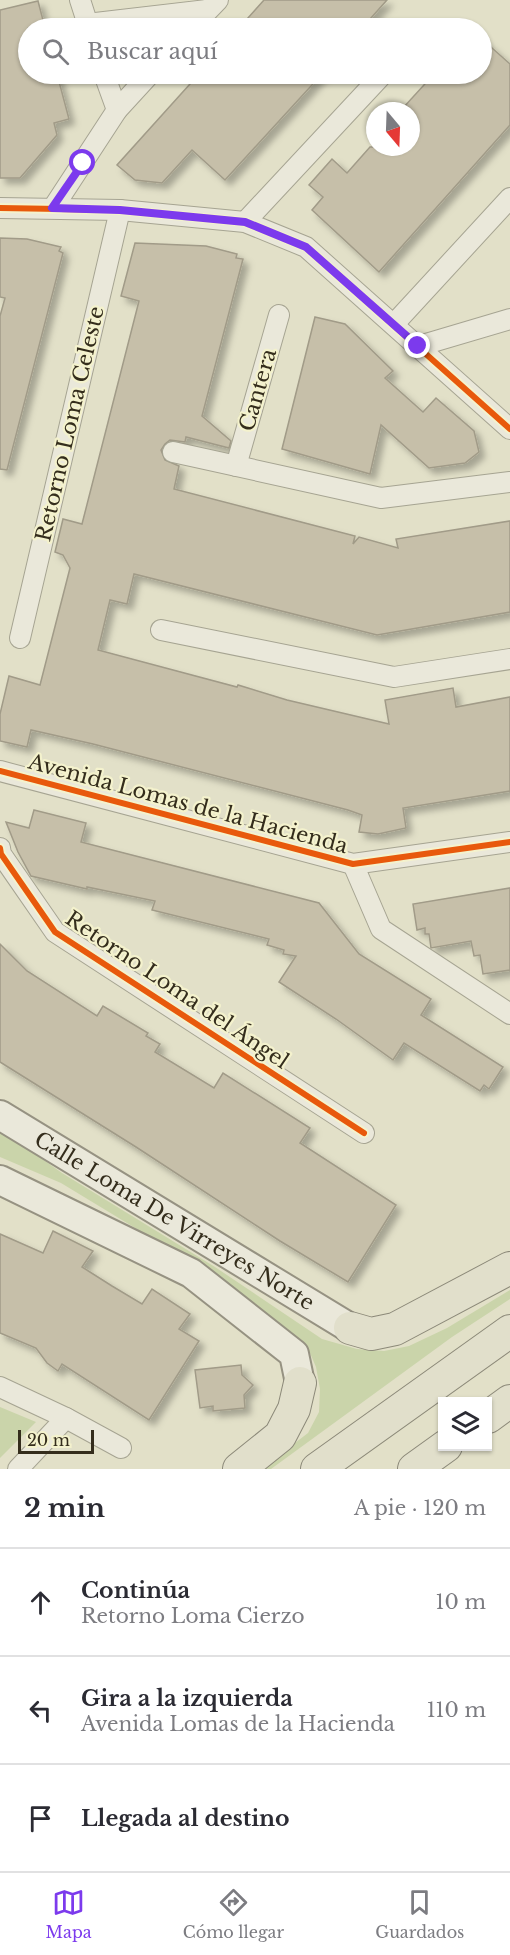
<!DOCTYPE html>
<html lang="es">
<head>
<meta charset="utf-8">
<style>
	:root { --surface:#fff; --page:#f2f2f3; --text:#2b2b33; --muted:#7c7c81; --line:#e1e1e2; --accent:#7c3aed }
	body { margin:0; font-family:"Libre Baskerville",serif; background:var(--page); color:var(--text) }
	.controls { position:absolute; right:18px; bottom:18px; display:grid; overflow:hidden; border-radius:0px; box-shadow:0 2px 4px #0004 }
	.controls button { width:54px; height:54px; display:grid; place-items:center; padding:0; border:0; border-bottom:2px solid var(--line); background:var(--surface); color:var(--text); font:30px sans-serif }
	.compass { position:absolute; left:366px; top:102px; width:54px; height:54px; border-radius:50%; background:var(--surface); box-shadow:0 2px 4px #0004; rotate:161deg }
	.scale { position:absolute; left:18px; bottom:15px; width:76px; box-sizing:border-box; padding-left:6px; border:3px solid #342d1c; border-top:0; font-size:16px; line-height:21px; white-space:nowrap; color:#342d1c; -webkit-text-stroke:4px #f4f2cd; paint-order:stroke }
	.stop { position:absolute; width:18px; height:18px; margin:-14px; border:4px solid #7c3aed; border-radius:50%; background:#fff }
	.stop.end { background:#7c3aed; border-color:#fff; box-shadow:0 2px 6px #0008 }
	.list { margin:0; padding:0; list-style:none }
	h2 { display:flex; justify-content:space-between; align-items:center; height:78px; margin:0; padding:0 24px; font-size:26px }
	h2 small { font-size:20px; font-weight:400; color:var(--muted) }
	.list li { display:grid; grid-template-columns:39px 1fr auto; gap:18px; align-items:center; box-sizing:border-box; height:108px; padding:0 24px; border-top:2px solid var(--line) }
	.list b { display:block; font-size:22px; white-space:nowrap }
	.list p { margin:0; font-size:20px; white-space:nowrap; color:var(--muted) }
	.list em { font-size:20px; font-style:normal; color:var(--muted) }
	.icon { flex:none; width:33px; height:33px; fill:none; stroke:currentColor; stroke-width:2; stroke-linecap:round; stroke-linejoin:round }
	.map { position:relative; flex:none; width:510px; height:1469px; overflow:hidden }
	.search { position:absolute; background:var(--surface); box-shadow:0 2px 4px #0004; left:18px; right:18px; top:18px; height:66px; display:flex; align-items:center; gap:15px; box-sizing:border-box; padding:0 21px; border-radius:33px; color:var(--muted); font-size:22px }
	.sheet { height:402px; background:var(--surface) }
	nav { display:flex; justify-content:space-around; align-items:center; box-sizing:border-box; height:84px; border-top:2px solid var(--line); background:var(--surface); font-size:16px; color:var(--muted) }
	nav a { display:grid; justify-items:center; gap:3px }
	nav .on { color:var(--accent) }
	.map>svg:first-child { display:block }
	.green { fill:#cad4aa }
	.building { fill:#c6bfa9; stroke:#a19b88; stroke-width:1.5; filter:url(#shadow) }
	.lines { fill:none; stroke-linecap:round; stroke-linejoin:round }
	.street-casing { stroke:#a6a492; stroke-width:22 }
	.secondary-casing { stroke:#969282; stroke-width:32 }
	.primary-casing { stroke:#8c8979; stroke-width:34 }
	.street { stroke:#eae8da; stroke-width:20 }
	.secondary { stroke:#eae8da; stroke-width:28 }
	.primary { stroke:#e1dfcb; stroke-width:32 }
	.cycleway-casing { stroke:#f4f2cd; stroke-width:10 }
	.cycleway { stroke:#e8590c; stroke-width:6 }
	.route { stroke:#7c3aed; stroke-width:8 }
	.labels { text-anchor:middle; stroke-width:4.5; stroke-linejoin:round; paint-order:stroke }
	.street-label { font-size:21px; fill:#342d1c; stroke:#f4f2cd }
</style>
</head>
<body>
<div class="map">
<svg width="510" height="1469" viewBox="0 0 510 1469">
	<defs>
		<filter id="shadow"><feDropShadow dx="5.5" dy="5.5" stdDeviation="3" flood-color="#0004"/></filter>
	</defs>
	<rect width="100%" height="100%" fill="#e2e0c8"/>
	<g class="green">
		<path d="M 0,1129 L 62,1173 L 215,1267 L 322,1339 L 357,1349 L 384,1351 L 409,1346 L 447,1328 L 510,1290 L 510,1299 L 452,1337 L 271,1469 L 261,1469 L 308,1433 L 319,1412 L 320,1389 L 316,1367 L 310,1353 L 292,1335 L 211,1274 L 61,1183 L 0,1157 Z"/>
		<path d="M 0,1407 L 36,1422 L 0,1458 Z"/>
	</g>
	<g class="building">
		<path d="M 264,0 L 387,0 L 362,28 L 239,28 Z"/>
		<path d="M 38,1 L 45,28 L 28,28 L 28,74 L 57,74 L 69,119 L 54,123 L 57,135 L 20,178 L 0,178 L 0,10 Z"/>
		<path d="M 482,39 L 510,64 L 510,125 L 379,272 L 312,210 L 323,197 L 309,185 L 332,159 L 347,173 L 370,147 L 411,147 L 411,111 L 386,111 L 391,104 L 399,104 L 403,108 L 434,74 L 482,74 Z"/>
		<path d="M 199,74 L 322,74 L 225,180 L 192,150 L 162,183 L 135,180 L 117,165 Z"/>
		<path d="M 0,238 L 27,239 L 61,247 L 59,251 L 63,253 L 7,470 L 0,469 L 0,316 L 5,298 L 0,297 Z"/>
		<path d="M 135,243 L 206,246 L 237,254 L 236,258 L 243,259 L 202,416 L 231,441 L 229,448 L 186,437 L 185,442 L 170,440 L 165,444 L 161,450 L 165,460 L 179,466 L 174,489 L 355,536 L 353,544 L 359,537 L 398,548 L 396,539 L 510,521 L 510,612 L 377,635 L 134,574 L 127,604 L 110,600 L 98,650 L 237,687 L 238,685 L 287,700 L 389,724 L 385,700 L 453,688 L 456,707 L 510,697 L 510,791 L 403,808 L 406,828 L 378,834 L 359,832 L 362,815 L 348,810 L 93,744 L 31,730 L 27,747 L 0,741 L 0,714 L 9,676 L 40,685 L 70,568 L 63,555 L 55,552 L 63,519 L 82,524 L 139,301 L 121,296 Z"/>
		<path d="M 315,317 L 345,324 L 393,371 L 385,378 L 423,412 L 436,398 L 474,431 L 479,452 L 465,463 L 429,468 L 381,425 L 370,474 L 282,449 Z"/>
		<path d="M 34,810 L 86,823 L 81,842 L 319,903 L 359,954 L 431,999 L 421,1015 L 503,1067 L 489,1089 L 484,1085 L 480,1091 L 404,1043 L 393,1060 L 336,1019 L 279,982 L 296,956 L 283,954 L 284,950 L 267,945 L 269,939 L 152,910 L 155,901 L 87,887 L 87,889 L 31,876 L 18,852 L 6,822 L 29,828 Z"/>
		<path d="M 510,888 L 510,970 L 483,974 L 480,955 L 474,956 L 471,941 L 431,948 L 429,934 L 425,934 L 425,928 L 417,930 L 413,904 Z"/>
		<path d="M 0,944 L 27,971 L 97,1016 L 103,1006 L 148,1033 L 146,1036 L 160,1044 L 155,1052 L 214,1088 L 223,1073 L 310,1128 L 300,1143 L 396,1205 L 348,1282 L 280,1241 L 136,1147 L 0,1062 Z"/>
		<path d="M 53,1231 L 93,1251 L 82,1267 L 112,1286 L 142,1304 L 152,1289 L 190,1314 L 179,1329 L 199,1341 L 149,1420 L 62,1364 L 58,1371 L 47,1363 L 36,1348 L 0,1333 L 0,1234 L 43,1253 Z"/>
		<path d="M 241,1365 L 242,1375 L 253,1385 L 244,1395 L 245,1408 L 213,1411 L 213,1406 L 200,1408 L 195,1370 Z"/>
	</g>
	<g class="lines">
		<g class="street-casing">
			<g id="street">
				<path d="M 80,0 L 89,28"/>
				<path d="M 87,24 L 207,10"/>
				<path d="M 191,28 L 218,0"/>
				<path d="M 104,74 L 117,110"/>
				<path d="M 0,208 L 120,210 L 245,222 L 306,247 L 510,429"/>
				<path d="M 53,208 L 117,110 L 150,74"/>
				<path d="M 245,222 L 383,74"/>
				<path d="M 394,324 L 510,198"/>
				<path d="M 419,346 L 510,319"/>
				<path d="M 173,452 L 381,498 L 510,482"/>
				<path d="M 236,466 L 279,315"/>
				<path d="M 161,630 L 394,677 L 510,659"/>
				<path d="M 20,638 L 120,210"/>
				<path d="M 0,771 L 353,864 L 510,842"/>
				<path d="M 0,848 L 1,854 L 55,932 L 364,1133"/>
				<path d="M 353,864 L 381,929 L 510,1014"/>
				<path d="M 0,1387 L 66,1418 L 121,1448"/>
				<path d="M 18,1469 L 66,1418"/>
			</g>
		</g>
		<g class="secondary-casing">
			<g id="secondary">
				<path id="s1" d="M 0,1115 L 350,1328"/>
				<path d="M 0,1180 L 191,1273 L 294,1354 L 300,1383"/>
			</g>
		</g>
		<g class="primary-casing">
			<g id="primary">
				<path d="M 350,1328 L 371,1334 L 395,1329 L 510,1268"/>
				<path d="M 488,1417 L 510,1401"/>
				<path d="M 239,1469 L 280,1436 L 294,1409 L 300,1383"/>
				<path d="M 317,1469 L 510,1331"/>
				<path d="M 414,1469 L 446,1446"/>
			</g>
		</g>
		<use href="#street" class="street"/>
		<use href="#secondary" class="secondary"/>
		<use href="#primary" class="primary"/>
		<g class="cycleway-casing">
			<g id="cycleway">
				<path d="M 0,208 L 120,210 L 245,222 L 306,247 L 510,429"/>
				<path d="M 0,771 L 353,864 L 510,842"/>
				<path d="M 0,848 L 1,854 L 55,932 L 364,1133"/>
			</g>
		</g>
		<use href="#cycleway" class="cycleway"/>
	</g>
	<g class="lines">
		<path class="route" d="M 83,163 L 52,208 L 120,210 L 245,222 L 306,247 L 418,346"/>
	</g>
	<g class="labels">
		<g class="street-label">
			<text transform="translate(258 390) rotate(-74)" y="7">Cantera</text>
			<text transform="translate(70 424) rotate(-77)" y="7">Retorno Loma Celeste</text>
			<text transform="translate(188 804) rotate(15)" y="7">Avenida Lomas de la Hacienda</text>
			<text transform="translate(177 990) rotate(34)" y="7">Retorno Loma del Ángel</text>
			<text dy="7" stroke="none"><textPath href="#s1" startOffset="204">Calle Loma De Virreyes Norte</textPath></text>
		</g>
	</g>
</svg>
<div class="controls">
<button><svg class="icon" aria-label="layers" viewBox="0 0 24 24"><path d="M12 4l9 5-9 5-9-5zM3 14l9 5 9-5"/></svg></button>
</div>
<svg class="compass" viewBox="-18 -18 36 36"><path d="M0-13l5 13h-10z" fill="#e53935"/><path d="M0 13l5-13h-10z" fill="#7c7c81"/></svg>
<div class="scale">20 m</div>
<div class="stop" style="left:83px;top:163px"></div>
<div class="stop end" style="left:418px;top:346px"></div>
<div class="search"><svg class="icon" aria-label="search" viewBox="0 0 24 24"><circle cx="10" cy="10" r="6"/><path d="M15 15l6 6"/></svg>Buscar aquí</div>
</div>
<section class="sheet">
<h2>2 min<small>A pie · 120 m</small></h2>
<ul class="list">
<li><svg class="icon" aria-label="ahead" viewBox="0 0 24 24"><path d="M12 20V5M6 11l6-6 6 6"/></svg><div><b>Continúa</b><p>Retorno Loma Cierzo</p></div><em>10 m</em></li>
<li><svg class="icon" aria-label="left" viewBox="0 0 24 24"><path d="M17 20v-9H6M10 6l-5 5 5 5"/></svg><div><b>Gira a la izquierda</b><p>Avenida Lomas de la Hacienda</p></div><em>110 m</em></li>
<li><svg class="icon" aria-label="arrive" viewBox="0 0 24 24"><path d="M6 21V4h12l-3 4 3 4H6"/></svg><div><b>Llegada al destino</b></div></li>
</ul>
</section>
<nav>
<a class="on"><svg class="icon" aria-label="map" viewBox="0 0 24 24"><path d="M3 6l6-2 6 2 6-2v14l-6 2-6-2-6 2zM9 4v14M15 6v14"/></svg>Mapa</a>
<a><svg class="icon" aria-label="directions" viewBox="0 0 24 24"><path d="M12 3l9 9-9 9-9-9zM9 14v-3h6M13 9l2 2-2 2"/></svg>Cómo llegar</a>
<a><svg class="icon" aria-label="saved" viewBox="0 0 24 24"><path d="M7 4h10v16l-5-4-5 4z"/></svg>Guardados</a>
</nav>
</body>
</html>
